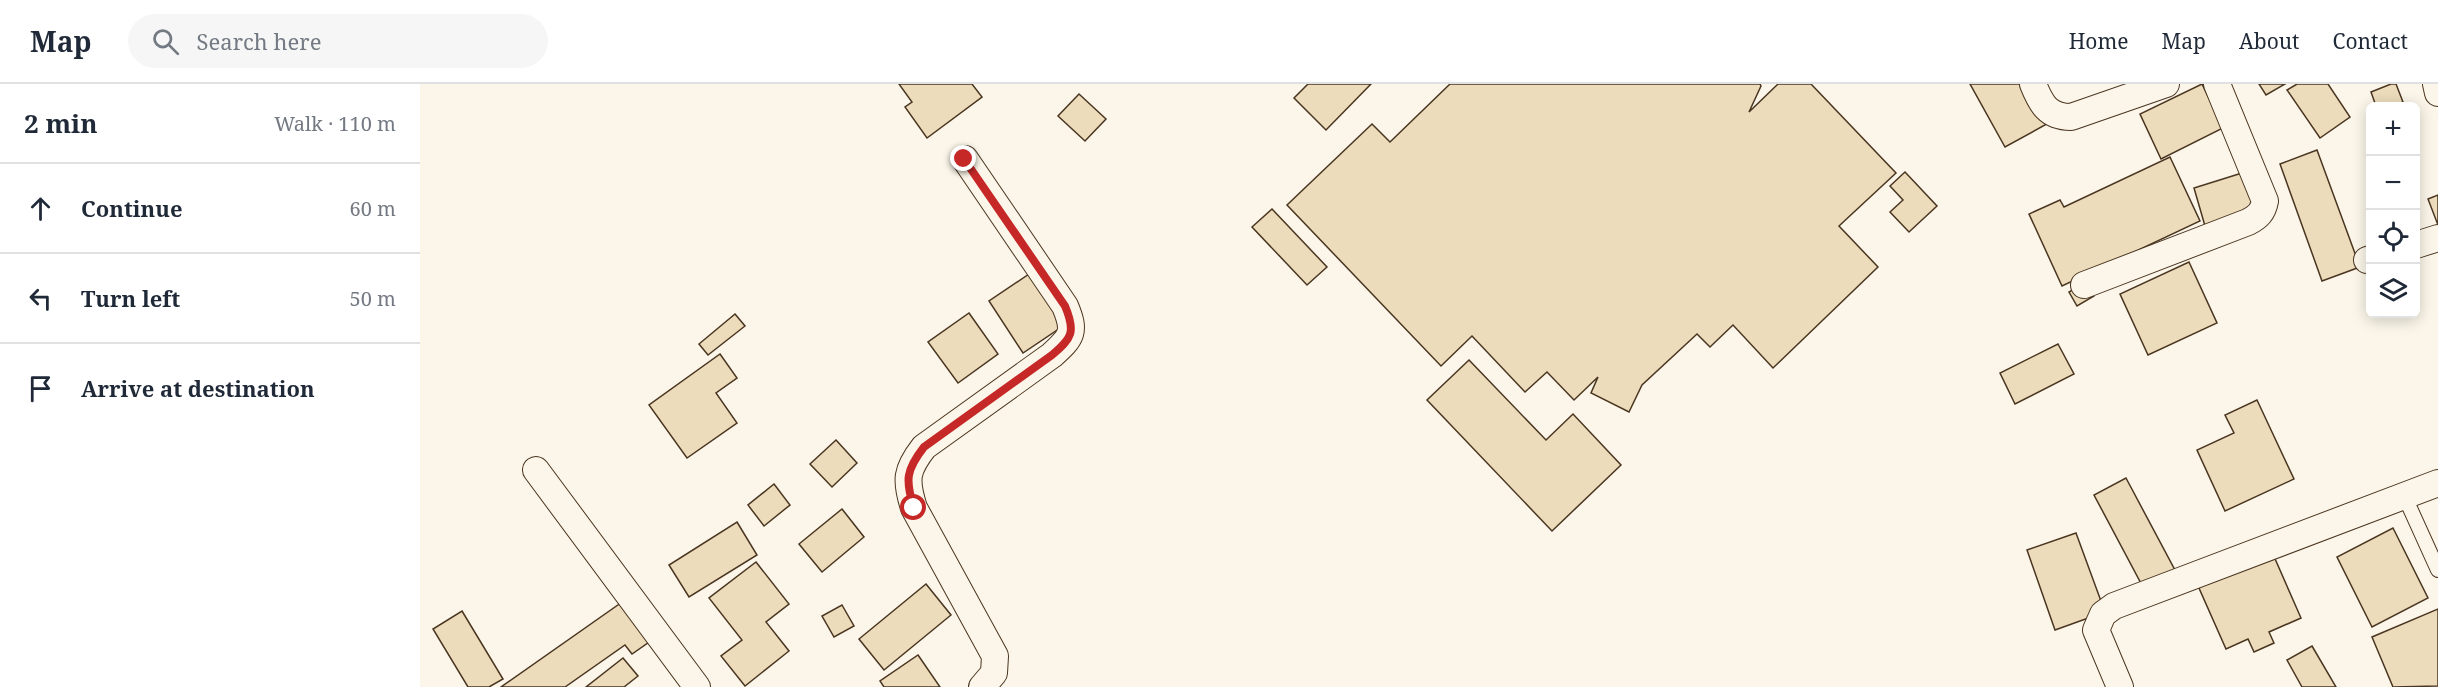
<!DOCTYPE html>
<html lang="en">
<head>
<meta charset="utf-8">
<style>
	:root { --surface:#fff; --page:#f6f6f7; --text:#1f2937; --muted:#747a83; --line:#e0e1e3 }
	body { margin:0; font-family:"Noto Serif",serif; background:var(--page); color:var(--text) }
	.controls { position:absolute; right:18px; top:18px; display:grid; overflow:hidden; border-radius:9px; box-shadow:0 3px 15px #0003 }
	.controls button { width:54px; height:54px; display:grid; place-items:center; padding:0; border:0; border-bottom:2px solid var(--line); background:var(--surface); color:var(--text); font:30px sans-serif }
	.stop { position:absolute; width:18px; height:18px; margin:-14px; border:4px solid #c62828; border-radius:50%; background:#fff }
	.stop.end { background:#c62828; border-color:#fff; box-shadow:0 2px 6px #0008 }
	.list { margin:0; padding:0; list-style:none }
	h2 { display:flex; justify-content:space-between; align-items:center; height:78px; margin:0; padding:0 24px; font-size:26px }
	h2 small { font-size:20px; font-weight:400; color:var(--muted) }
	.list li { display:grid; grid-template-columns:39px 1fr auto; gap:18px; align-items:center; box-sizing:border-box; height:90px; padding:0 24px; border-top:2px solid var(--line) }
	.list b { display:block; font-size:22px; white-space:nowrap }
	.list em { font-size:20px; font-style:normal; color:var(--muted) }
	.icon { flex:none; width:33px; height:33px; fill:none; stroke:currentColor; stroke-width:2; stroke-linecap:round; stroke-linejoin:round }
	.map { position:relative; flex:none; width:2018px; height:603px; overflow:hidden }
	header { display:flex; align-items:center; gap:36px; box-sizing:border-box; height:84px; padding:0 30px; background:var(--surface); border-bottom:2px solid var(--line) }
	header strong { font-size:28px }
	nav { display:flex; gap:33px; margin-inline-start:auto; font-size:21px }
	.search { width:420px; height:54px; background:var(--page); display:flex; align-items:center; gap:15px; box-sizing:border-box; padding:0 21px; border-radius:33px; color:var(--muted); font-size:22px }
	main { display:flex }
	aside { flex:1; background:var(--surface) }
	.map>svg:first-child { display:block }
	.building { fill:#ecdcbc; stroke:#4a3520; stroke-width:1.5 }
	.lines { fill:none; stroke-linecap:round; stroke-linejoin:round }
	.service-casing { stroke:#4a3520; stroke-width:16 }
	.minor-casing { stroke:#4a3520; stroke-width:28 }
	.service { stroke:#fbf6e9; stroke-width:14 }
	.minor { stroke:#fbf6e9; stroke-width:26 }
	.route { stroke:#c62828; stroke-width:8 }
</style>
</head>
<body>
<header>
<strong>Map</strong>
<div class="search"><svg class="icon" aria-label="search" viewBox="0 0 24 24"><circle cx="10" cy="10" r="6"/><path d="M15 15l6 6"/></svg>Search here</div>
<nav><a>Home</a><a>Map</a><a>About</a><a>Contact</a></nav>
</header>
<main>
<aside>
<h2>2 min<small>Walk · 110 m</small></h2>
<ul class="list">
<li><svg class="icon" aria-label="ahead" viewBox="0 0 24 24"><path d="M12 20V5M6 11l6-6 6 6"/></svg><div><b>Continue</b></div><em>60 m</em></li>
<li><svg class="icon" aria-label="left" viewBox="0 0 24 24"><path d="M17 20v-9H6M10 6l-5 5 5 5"/></svg><div><b>Turn left</b></div><em>50 m</em></li>
<li><svg class="icon" aria-label="arrive" viewBox="0 0 24 24"><path d="M6 21V4h12l-3 4 3 4H6"/></svg><div><b>Arrive at destination</b></div></li>
</ul>
</aside>
<div class="map">
<svg width="2018" height="603" viewBox="0 0 2018 603">
	<rect width="100%" height="100%" fill="#fbf6e9"/>
	<g class="building">
		<path d="M 479,0 L 552,0 L 562,13 L 507,54 L 485,23 L 492,18 Z"/>
		<path d="M 888,0 L 951,0 L 906,46 L 874,14 Z"/>
		<path d="M 1030,0 L 1340,0 L 1341,2 L 1329,28 L 1358,0 L 1391,0 L 1476,89 L 1419,142 L 1458,183 L 1353,284 L 1313,241 L 1290,263 L 1277,250 L 1222,301 L 1209,328 L 1171,309 L 1178,293 L 1154,316 L 1127,288 L 1105,308 L 1052,252 L 1021,282 L 867,121 L 952,40 L 970,58 Z"/>
		<path d="M 1550,0 L 1614,0 L 1634,36 L 1585,63 Z"/>
		<path d="M 1782,0 L 1803,44 L 1741,75 L 1720,30 Z"/>
		<path d="M 1839,0 L 1865,0 L 1846,11 Z"/>
		<path d="M 1877,0 L 1908,0 L 1930,33 L 1900,54 L 1867,6 Z"/>
		<path d="M 1971,0 L 1976,0 L 1983,18 L 1972,22 L 1956,22 L 1951,8 Z"/>
		<path d="M 659,10 L 686,35 L 665,57 L 638,32 Z"/>
		<path d="M 1897,66 L 1940,183 L 1902,197 L 1860,80 Z"/>
		<path d="M 1750,73 L 1780,137 L 1642,202 L 1609,130 L 1640,116 L 1644,123 Z"/>
		<path d="M 1838,84 L 1849,122 L 1785,142 L 1774,104 Z"/>
		<path d="M 1485,88 L 1517,122 L 1489,148 L 1470,128 L 1483,116 L 1470,102 Z"/>
		<path d="M 2018,111 L 2018,141 L 2008,115 Z"/>
		<path d="M 852,125 L 907,183 L 887,201 L 832,143 Z"/>
		<path d="M 1769,178 L 1797,239 L 1728,271 L 1700,210 Z"/>
		<path d="M 615,186 L 649,238 L 603,269 L 569,217 Z"/>
		<path d="M 1666,198 L 1674,212 L 1657,222 L 1649,208 Z"/>
		<path d="M 549,229 L 578,270 L 538,299 L 508,258 Z"/>
		<path d="M 315,230 L 325,242 L 288,271 L 279,260 Z"/>
		<path d="M 1638,260 L 1654,290 L 1595,320 L 1580,289 Z"/>
		<path d="M 300,270 L 317,294 L 296,309 L 317,339 L 267,374 L 229,321 Z"/>
		<path d="M 1049,276 L 1126,356 L 1153,330 L 1201,381 L 1132,447 L 1007,316 Z"/>
		<path d="M 1837,316 L 1874,395 L 1805,427 L 1777,366 L 1814,349 L 1805,331 Z"/>
		<path d="M 416,356 L 437,379 L 412,403 L 390,380 Z"/>
		<path d="M 1706,394 L 1756,488 L 1724,505 L 1674,411 Z"/>
		<path d="M 354,400 L 370,421 L 344,442 L 328,421 Z"/>
		<path d="M 422,425 L 444,453 L 402,488 L 379,460 Z"/>
		<path d="M 317,438 L 337,471 L 269,513 L 249,481 Z"/>
		<path d="M 1973,444 L 2008,514 L 1952,543 L 1917,473 Z"/>
		<path d="M 1656,449 L 1685,528 L 1635,546 L 1607,466 Z"/>
		<path d="M 1849,461 L 1881,534 L 1849,548 L 1854,559 L 1834,568 L 1828,555 L 1806,565 L 1775,495 Z"/>
		<path d="M 336,478 L 369,520 L 346,538 L 369,567 L 325,602 L 301,572 L 322,556 L 289,514 Z"/>
		<path d="M 506,500 L 531,531 L 464,586 L 439,555 Z"/>
		<path d="M 205,516 L 232,556 L 212,570 L 205,561 L 145,603 L 81,603 Z"/>
		<path d="M 422,521 L 434,542 L 414,553 L 402,532 Z"/>
		<path d="M 2018,525 L 2018,602 L 1973,603 L 1952,553 Z"/>
		<path d="M 42,527 L 83,595 L 69,603 L 48,603 L 13,545 Z"/>
		<path d="M 1892,562 L 1916,603 L 1882,603 L 1867,576 Z"/>
		<path d="M 498,571 L 520,603 L 464,603 L 460,597 Z"/>
		<path d="M 203,574 L 218,592 L 204,603 L 166,603 Z"/>
	</g>
	<g class="lines">
		<g class="service-casing">
			<path id="service" d="M 1984,411 L 2018,486"/>
		</g>
		<g class="minor-casing">
			<g id="minor">
				<path d="M 1613,0 C 1621,20 1628,33 1651,33 L 1746,0"/>
				<path d="M 2016,0 L 2018,9"/>
				<path d="M 545,75 L 645,222 C 656,248 652,253 632,271 L 504,363 C 486,386 485,396 494,424 L 575,572 L 574,589 L 562,603"/>
				<path d="M 1996,161 L 2018,154"/>
				<path d="M 1947,176 L 1950,175"/>
				<path d="M 1664,201 L 1828,138 C 1838,133 1843,128 1845,117 L 1797,0"/>
				<path d="M 116,386 L 277,603"/>
				<path d="M 1700,603 L 1676,546 L 1683,530 L 1694,522 L 2018,399"/>
			</g>
		</g>
		<use href="#service" class="service"/>
		<use href="#minor" class="minor"/>
	</g>
	<g class="lines">
		<path class="route" d="M 494,424 C 485,396 486,386 504,363 L 632,271 C 652,254 656,248 645,222 L 544,75"/>
	</g>
</svg>
<div class="controls">
<button>+</button>
<button>−</button>
<button><svg class="icon" aria-label="locate" viewBox="0 0 24 24"><circle cx="12" cy="12" r="6"/><path d="M12 2v4M12 18v4M2 12h4M18 12h4"/></svg></button>
<button><svg class="icon" aria-label="layers" viewBox="0 0 24 24"><path d="M12 4l9 5-9 5-9-5zM3 14l9 5 9-5"/></svg></button>
</div>
<div class="stop" style="left:494px;top:424px"></div>
<div class="stop end" style="left:544px;top:75px"></div>
</div>
</main>
</body>
</html>
